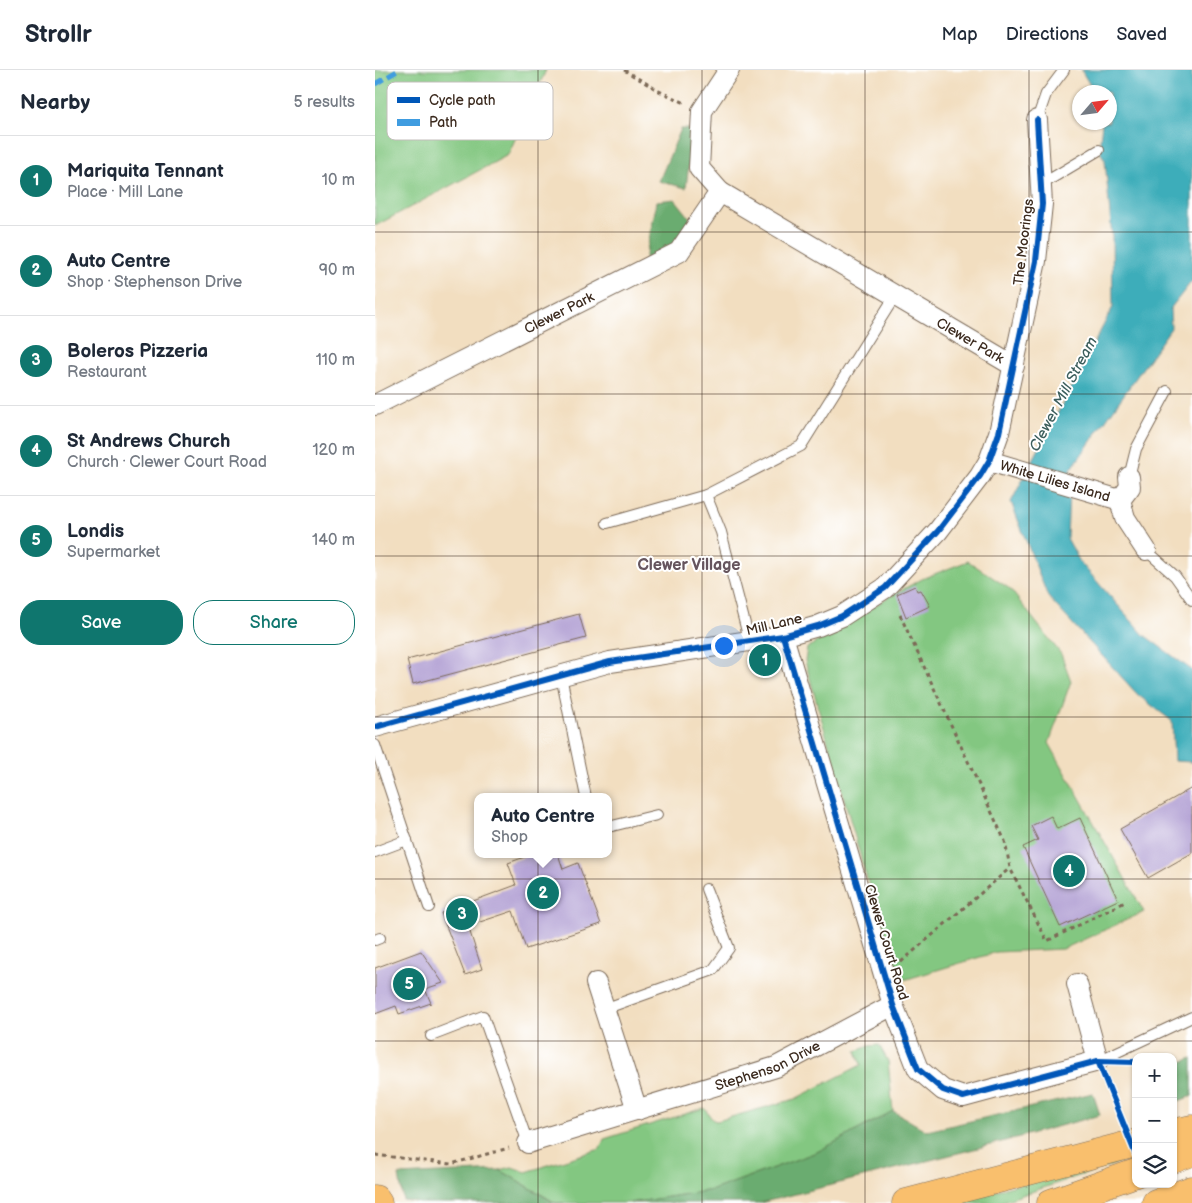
<!DOCTYPE html>
<html lang="en">
<head>
<meta charset="utf-8">
<style>
	:root { --surface:#fff; --page:#f6f6f7; --text:#1f2937; --muted:#747a83; --line:#e0e1e3; --accent:#0f766e }
	body { margin:0; font-family:"Balsamiq Sans",sans-serif; background:var(--page); color:var(--text) }
	.controls { position:absolute; right:15px; bottom:15px; display:grid; overflow:hidden; border-radius:10px; box-shadow:0 1px 4px #0004 }
	.controls button { width:45px; height:45px; display:grid; place-items:center; padding:0; border:0; border-bottom:1px solid var(--line); background:var(--surface); color:var(--text); font:25px sans-serif }
	.compass { position:absolute; left:697px; top:15px; width:45px; height:45px; border-radius:50%; background:var(--surface); box-shadow:0 1px 4px #0004; rotate:62deg }
	.you { position:absolute; left:348px; top:575px; width:18px; height:18px; margin:-12px; border:4px solid #fff; border-radius:50%; background:#1a73e8; box-shadow:0 0 0 8px #1a73e833 }
	.badge { display:grid; place-items:center; width:32px; height:32px; border-radius:50%; background:var(--accent); color:#fff; font-size:16px; font-weight:700 }
	.pin { position:absolute; translate:-50% -50%; border:2px solid #fff; box-shadow:0 1px 5px #0006 }
	.popup { position:absolute; left:99px; top:723px; width:138px; height:65px; box-sizing:border-box; display:grid; place-content:center; border-radius:10px; background:var(--surface); filter:drop-shadow(0 1px 4px #0005); font-size:16px; white-space:nowrap; color:var(--muted) }
	.popup b { font-size:19px; color:var(--text) }
	.popup::after { content:''; position:absolute; left:50%; top:100%; margin-left:-10px; border:10px solid transparent; border-top-color:var(--surface) }
	.list { margin:0; padding:0; list-style:none }
	h2 { display:flex; justify-content:space-between; align-items:center; height:65px; margin:0; padding:0 20px; font-size:21px }
	h2 small { font-size:16px; font-weight:400; color:var(--muted) }
	.list li { display:grid; grid-template-columns:32px 1fr auto; gap:15px; align-items:center; box-sizing:border-box; height:90px; padding:0 20px; border-top:1px solid var(--line) }
	.list b { display:block; font-size:19px; white-space:nowrap }
	.list p { margin:0; font-size:16px; white-space:nowrap; color:var(--muted) }
	.list em { font-size:16px; font-style:normal; color:var(--muted) }
	.actions { display:flex; gap:10px; padding:15px 20px }
	.actions a { flex:1; padding:11px 0; border:1px solid var(--accent); border-radius:20px; text-align:center; font-size:18px; color:var(--accent) }
	.actions .main { background:var(--accent); color:#fff }
	.icon { flex:none; width:28px; height:28px; fill:none; stroke:currentColor; stroke-width:2; stroke-linecap:round; stroke-linejoin:round }
	.map { position:relative; flex:none; width:817px; height:1133px; overflow:hidden }
	header { display:flex; align-items:center; gap:30px; box-sizing:border-box; height:70px; padding:0 25px; background:var(--surface); border-bottom:1px solid var(--line) }
	header strong { font-size:24px }
	nav { display:flex; gap:28px; margin-inline-start:auto; font-size:18px }
	main { display:flex }
	aside { flex:1; background:var(--surface) }
	.map>svg:first-child { display:block }
	.green { fill:#83c781; stroke:#5f7850 }
	.forest { fill:#6aac6f; stroke:#526b46 }
	.water { fill:#3eadba; stroke:#3c6c6c }
	.building { fill:#b6a5d6 }
	.lines { fill:none; stroke-linecap:round; stroke-linejoin:round }
	.service-casing { stroke:#7b6957; stroke-width:12 }
	.minor-casing { stroke:#7b6957; stroke-width:22 }
	.primary-casing { stroke:#7b6957; stroke-width:29 }
	.path { stroke:#7b6957; stroke-width:3; stroke-dasharray:4 4; stroke-linecap:butt }
	.service { stroke:#fff; stroke-width:10 }
	.minor { stroke:#fff; stroke-width:20 }
	.primary { stroke:#f9bf6d; stroke-width:28 }
	.quiet { stroke:#3f9ce0; stroke-width:5; stroke-dasharray:10 5; stroke-linecap:butt }
	.cycleway-casing { stroke:#fff; stroke-width:9 }
	.cycleway { stroke:#0057b8; stroke-width:6 }
	.grid { fill:none; stroke:#3b2a1e; stroke-width:1; stroke-opacity:0.55 }
	.labels { text-anchor:middle; stroke-width:4; stroke-linejoin:round; paint-order:stroke }
	.street-label { font-size:14px; fill:#3b2a1e; stroke:#fff }
	.water-label { font-size:15px; font-style:italic; fill:#3c5e5c; stroke:#fff }
	.quarter-label { font-size:16px; font-weight:bold; fill:#66555e; stroke:#fff }
	.key { fill:#fff; stroke:#c4bfbc; stroke-width:1 }
	.key-label { font-size:14px; fill:#3b2a1e }
</style>
</head>
<body>
<header>
<strong>Strollr</strong>
<nav><a>Map</a><a>Directions</a><a>Saved</a></nav>
</header>
<main>
<aside>
<h2>Nearby<small>5 results</small></h2>
<ul class="list">
<li><span class="badge">1</span><div><b>Mariquita Tennant</b><p>Place · Mill Lane</p></div><em>10 m</em></li>
<li><span class="badge">2</span><div><b>Auto Centre</b><p>Shop · Stephenson Drive</p></div><em>90 m</em></li>
<li><span class="badge">3</span><div><b>Boleros Pizzeria</b><p>Restaurant</p></div><em>110 m</em></li>
<li><span class="badge">4</span><div><b>St Andrews Church</b><p>Church · Clewer Court Road</p></div><em>120 m</em></li>
<li><span class="badge">5</span><div><b>Londis</b><p>Supermarket</p></div><em>140 m</em></li>
</ul>
<div class="actions"><a class="main">Save</a><a>Share</a></div>
</aside>
<div class="map">
<svg width="817" height="1133" viewBox="0 0 817 1133">
	<rect width="100%" height="100%" fill="#fff"/>
	<filter id="ink" filterUnits="userSpaceOnUse"><feTurbulence type="fractalNoise" baseFrequency=".02" numOctaves="2"/><feDisplacementMap in="SourceGraphic" scale="10" xChannelSelector="R" yChannelSelector="G"/><feConvolveMatrix kernelMatrix="1 2 1 2 8 2 1 2 1" color-interpolation-filters="sRGB"/></filter>
	<filter id="wash" filterUnits="userSpaceOnUse"><feTurbulence type="fractalNoise" baseFrequency=".0096" numOctaves="4" result="noise"/><feDisplacementMap in="SourceGraphic" scale="20" xChannelSelector="R" yChannelSelector="G"/><feGaussianBlur stdDeviation="1.12" result="paint"/><feColorMatrix in="noise" values="0 0 0 0 0 0 0 0 0 0 0 0 0 0 0 0 0 1.4 0 .05"/><feComposite in="paint" operator="in"/></filter>
	<g filter="url(#wash)">
		<rect width="100%" height="100%" fill="#f2dec0"/>
		<g class="green">
			<path d="M 0,0 L 171,0 L 133,85 L 0,156 Z"/>
			<path d="M 593,491 L 635,519 L 686,584 L 696,611 L 674,673 L 769,842 L 688,879 L 622,882 L 529,910 L 507,862 L 430,591 L 432,578 L 515,526 L 549,508 Z"/>
			<path d="M 504,975 L 513,991 L 518,1041 L 442,1082 L 338,1120 L 255,1133 L 181,1133 L 125,1100 L 137,1097 L 151,1102 L 225,1079 L 229,1069 L 329,1038 L 338,1050 L 342,1051 L 420,1029 L 486,995 L 481,981 L 494,976 Z"/>
			<path d="M 761,1085 L 761,1087 L 623,1133 L 570,1133 Z"/>
		</g>
		<g class="forest">
			<path d="M 306,59 L 318,59 L 311,118 L 284,111 Z"/>
			<path d="M 300,129 L 316,149 L 301,172 L 270,189 L 282,131 Z"/>
			<path d="M 817,988 L 817,1026 L 798,1033 L 798,996 Z"/>
			<path d="M 718,1023 L 725,1045 L 615,1075 L 385,1133 L 255,1133 L 338,1120 L 442,1082 L 518,1041 L 552,1061 Z"/>
			<path d="M 125,1100 L 180,1133 L 189,1133 L 45,1133 L 28,1130 L 24,1105 Z"/>
		</g>
		<path class="water" d="M 706,0 L 817,0 L 817,211 L 795,239 L 796,258 L 695,401 L 692,468 L 705,492 L 769,565 L 817,600 L 817,692 L 799,691 L 797,651 L 763,625 L 673,527 L 636,432 L 738,237 L 737,167 L 730,90 L 724,80 L 727,53 L 734,52 L 734,22 L 719,22 Z"/>
		<g id="blocks">
			<g class="building">
				<path d="M 540,516 L 542,521 L 546,520 L 555,536 L 531,547 L 522,524 Z"/>
				<path d="M 204,544 L 211,568 L 38,614 L 32,590 Z"/>
				<path d="M 817,718 L 817,783 L 773,808 L 745,759 Z"/>
				<path d="M 676,746 L 682,759 L 705,748 L 743,830 L 685,857 L 648,777 L 663,770 L 656,756 Z"/>
				<path d="M 158,784 L 183,784 L 188,799 L 203,793 L 226,854 L 151,879 L 138,841 L 93,856 L 107,899 L 90,905 L 66,843 L 141,815 L 133,793 Z"/>
				<path d="M 46,881 L 68,913 L 50,919 L 56,933 L 24,944 L 21,936 L 0,944 L 0,898 Z"/>
			</g>
		</g>
	</g>
	<g filter="url(#ink)">
		<use href="#blocks" fill-opacity="0" stroke="#7b6957" stroke-width="1"/>
		<g class="lines">
			<g class="service-casing">
				<g id="service">
					<path d="M 662,50 L 671,24 L 689,0"/>
					<path d="M 667,114 L 724,80"/>
					<path d="M 754,407 L 761,379 L 792,321"/>
					<path d="M 232,453 L 331,425"/>
					<path d="M 771,480 L 800,506 L 817,530"/>
					<path d="M 375,573 L 346,462 L 331,425 L 426,376 L 520,226"/>
					<path d="M 186,606 L 211,727"/>
					<path d="M 0,675 L 54,837"/>
					<path d="M 233,757 L 282,745"/>
					<path d="M 0,782 L 32,770"/>
					<path d="M 0,870 L 5,868"/>
					<path d="M 229,939 L 338,900 L 354,878 L 331,819"/>
					<path d="M 56,966 L 108,946 L 153,1073"/>
					<path d="M 723,991 L 817,947"/>
				</g>
			</g>
			<g class="minor-casing">
				<g id="minor">
					<path id="s1" d="M 345,122 L 639,296"/>
					<path id="s2" d="M 0,335 L 304,182 L 345,122 L 324,98 L 327,41 L 354,0"/>
					<path id="s3" d="M 614,391 L 745,430 L 750,448 L 771,480"/>
					<path d="M 745,430 L 755,417 L 754,407"/>
					<path d="M 408,566 L 518,935 L 543,999 L 568,1020 L 588,1027 L 723,991 L 702,914"/>
					<path d="M 0,657 L 235,592 L 408,566 L 443,556 L 467,546 L 510,518 L 563,461 L 605,406 L 614,391 L 624,363 L 661,191 L 667,134 L 662,50"/>
					<path d="M 221,913 L 262,1040"/>
					<path id="s4" d="M 153,1073 L 401,997 L 518,935"/>
				</g>
			</g>
			<g class="primary-casing">
				<g id="primary">
					<path d="M 798,1063 L 817,1059"/>
					<path d="M 798,1089 L 817,1082"/>
					<path d="M 0,1129 L 3,1133"/>
					<path d="M 531,1133 L 761,1073"/>
					<path d="M 676,1133 L 761,1103"/>
					<path d="M 781,1133 L 817,1120"/>
				</g>
			</g>
			<g class="path">
				<path d="M 249,0 L 284,21 L 310,33"/>
				<path d="M 525,545 L 630,771 L 635,798 L 672,871 L 750,832"/>
				<path d="M 526,892 L 635,798"/>
				<path d="M 0,1085 L 76,1094 L 134,1078"/>
			</g>
			<use href="#service" class="service"/>
			<use href="#minor" class="minor"/>
			<use href="#primary" class="primary"/>
			<path class="quiet" d="M 0,14 L 24,0"/>
			<g class="cycleway-casing">
				<g id="cycleway">
					<path d="M 408,566 L 518,935 L 543,999 L 568,1020 L 588,1027 L 723,991 L 761,992"/>
					<path d="M 0,657 L 235,592 L 408,566 L 443,556 L 467,546 L 510,518 L 563,461 L 605,406 L 614,391 L 624,363 L 661,191 L 667,134 L 662,50"/>
					<path d="M 723,991 L 761,1085"/>
				</g>
			</g>
			<use href="#cycleway" class="cycleway"/>
		</g>
	</g>
	<path class="grid" d="M 163,0 L 163,1133M 327,0 L 327,1133M 490,0 L 490,1133M 654,0 L 654,1133M 0,162 L 817,162M 0,324 L 817,324M 0,486 L 817,486M 0,647 L 817,647M 0,809 L 817,809M 0,971 L 817,971"/>
	<g class="labels">
		<g class="street-label">
			<text transform="translate(648 172) rotate(-83)" y="5">The Moorings</text>
			<text dy="5" stroke="none"><textPath href="#s2" startOffset="206">Clewer Park</textPath></text>
			<text dy="5" stroke="none"><textPath href="#s1" startOffset="291">Clewer Park</textPath></text>
			<text dy="5" stroke="none"><textPath href="#s3" startOffset="69">White Lilies Island</textPath></text>
			<text transform="translate(399 554) rotate(-13)" y="5">Mill Lane</text>
			<text transform="translate(512 872) rotate(73)" y="5">Clewer Court Road</text>
			<text dy="5" stroke="none"><textPath href="#s4" startOffset="252">Stephenson Drive</textPath></text>
		</g>
		<g class="water-label">
			<text transform="translate(688 324) rotate(-62)" y="5">Clewer Mill Stream</text>
		</g>
		<g class="quarter-label">
			<text x="314" y="500">Clewer Village</text>
		</g>
	</g>
	<rect x="12" y="12" width="166" height="58" rx="8" class="key"/>
	<rect x="22" y="27" width="23" height="6" fill="#0057b8"/>
	<rect x="22" y="49" width="23" height="7" fill="#3f9ce0"/>
	<g class="key-label">
		<text x="54" y="35">Cycle path</text>
		<text x="54" y="57">Path</text>
	</g>
</svg>
<div class="controls">
<button>+</button>
<button>−</button>
<button><svg class="icon" aria-label="layers" viewBox="0 0 24 24"><path d="M12 4l9 5-9 5-9-5zM3 14l9 5 9-5"/></svg></button>
</div>
<svg class="compass" viewBox="-18 -18 36 36"><path d="M0-13l5 13h-10z" fill="#e53935"/><path d="M0 13l5-13h-10z" fill="#747a83"/></svg>
<div class="you"></div>
<div class="pin badge" style="left:390px;top:590px">1</div>
<div class="pin badge" style="left:168px;top:823px">2</div>
<div class="popup"><b>Auto Centre</b>Shop</div>
<div class="pin badge" style="left:87px;top:844px">3</div>
<div class="pin badge" style="left:694px;top:801px">4</div>
<div class="pin badge" style="left:34px;top:914px">5</div>
</div>
</main>
</body>
</html>
